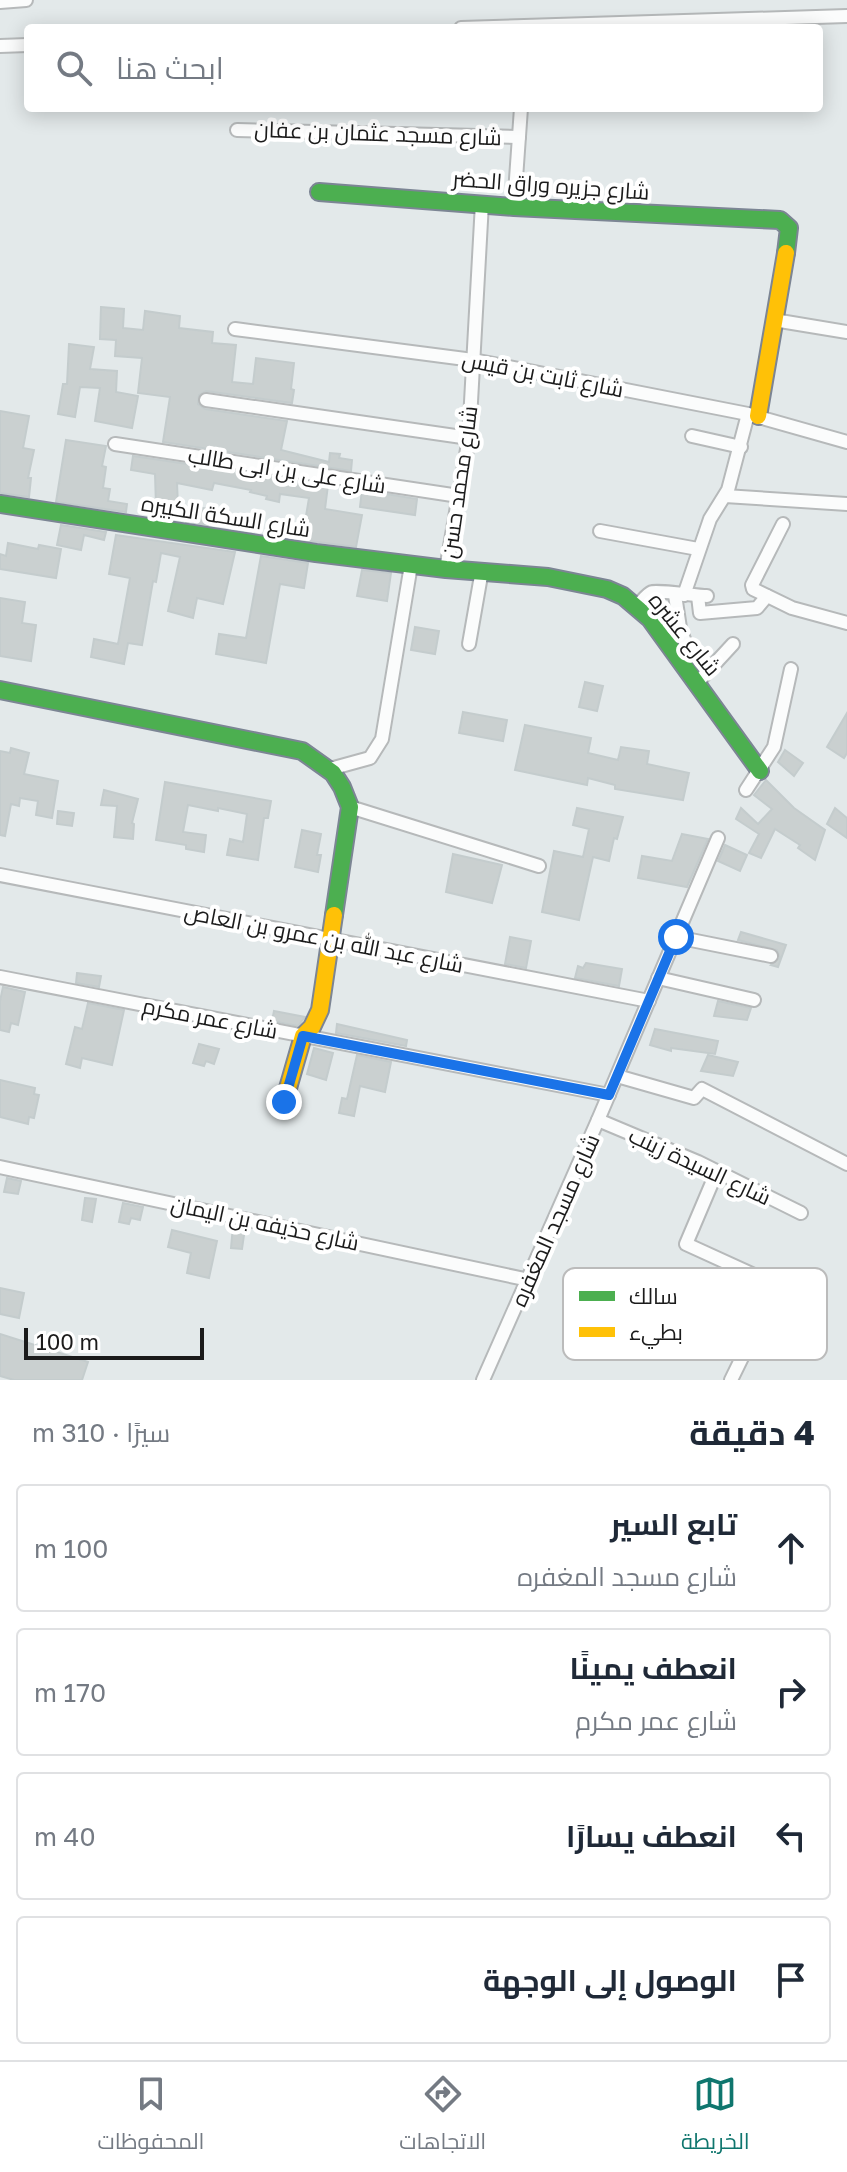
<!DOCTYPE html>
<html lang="ar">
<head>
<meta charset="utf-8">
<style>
	:root { --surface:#fff; --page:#f6f6f7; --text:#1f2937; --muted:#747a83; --line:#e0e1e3; --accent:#0f766e }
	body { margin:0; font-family:"Golos Text",Cairo,sans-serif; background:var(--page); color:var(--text); direction:rtl }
	.scale { position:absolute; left:24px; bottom:20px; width:180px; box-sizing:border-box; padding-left:8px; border:4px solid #1b1b1b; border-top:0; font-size:22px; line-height:28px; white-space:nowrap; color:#1b1b1b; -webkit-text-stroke:6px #fff; paint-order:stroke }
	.stop { position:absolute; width:24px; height:24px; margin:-18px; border:6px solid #1a73e8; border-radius:50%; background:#fff }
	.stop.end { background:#1a73e8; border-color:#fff; box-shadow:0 2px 8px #0008 }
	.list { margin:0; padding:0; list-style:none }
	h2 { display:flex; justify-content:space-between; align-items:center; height:104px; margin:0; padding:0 32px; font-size:34px }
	h2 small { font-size:26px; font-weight:400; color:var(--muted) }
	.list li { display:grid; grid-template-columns:52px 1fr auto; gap:24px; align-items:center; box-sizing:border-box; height:128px; margin:0 16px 16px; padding:0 16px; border:2px solid var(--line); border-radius:8px }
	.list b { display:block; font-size:30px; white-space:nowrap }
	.list p { margin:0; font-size:26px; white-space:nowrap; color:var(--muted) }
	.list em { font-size:26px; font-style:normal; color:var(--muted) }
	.icon { flex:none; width:44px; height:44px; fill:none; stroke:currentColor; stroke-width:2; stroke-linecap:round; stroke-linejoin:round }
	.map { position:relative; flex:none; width:847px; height:1380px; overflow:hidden; direction:ltr }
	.search { position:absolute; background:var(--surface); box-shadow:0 4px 20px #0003; left:24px; right:24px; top:24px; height:88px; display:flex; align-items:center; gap:20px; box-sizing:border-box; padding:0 28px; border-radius:8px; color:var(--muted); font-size:30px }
	.sheet { height:680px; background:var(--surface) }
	nav { display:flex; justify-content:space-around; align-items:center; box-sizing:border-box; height:112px; border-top:2px solid var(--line); background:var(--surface); font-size:22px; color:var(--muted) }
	nav a { display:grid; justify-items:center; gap:4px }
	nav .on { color:var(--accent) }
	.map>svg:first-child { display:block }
	.building { fill:#cad0d0; stroke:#c4cccd; stroke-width:2 }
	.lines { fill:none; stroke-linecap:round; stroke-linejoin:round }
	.street-casing { stroke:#b6b9ba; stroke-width:16 }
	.fast-casing { stroke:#7c8594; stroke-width:20 }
	.slow-casing { stroke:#7c8594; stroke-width:20 }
	.street { stroke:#fbfcfc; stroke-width:12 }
	.fast { stroke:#4caf50; stroke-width:16 }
	.slow { stroke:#ffc107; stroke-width:16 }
	.route { stroke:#1a73e8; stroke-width:10 }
	.labels { text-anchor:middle; stroke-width:8; stroke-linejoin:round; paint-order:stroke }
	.street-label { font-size:22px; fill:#1b1b1b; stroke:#fff }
	.key { fill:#fff; stroke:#bbb; stroke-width:2 }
	.key-label { font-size:22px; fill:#1b1b1b }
</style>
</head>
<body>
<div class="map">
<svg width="847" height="1380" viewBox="0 0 847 1380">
	<rect width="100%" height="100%" fill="#e3e9ea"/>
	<g class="building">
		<path d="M 101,307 L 124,309 L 123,328 L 143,330 L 145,311 L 180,316 L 179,328 L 213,332 L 212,343 L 236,345 L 232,382 L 253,384 L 256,358 L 294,363 L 291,389 L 294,390 L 292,403 L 206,391 L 199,395 L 198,404 L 205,409 L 287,421 L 281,450 L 329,462 L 330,453 L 340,454 L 339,458 L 352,460 L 351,471 L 163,442 L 170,397 L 138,393 L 142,358 L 115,356 L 116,340 L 100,339 Z"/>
		<path d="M 69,344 L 94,347 L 90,369 L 117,371 L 116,392 L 138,396 L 132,428 L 95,421 L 100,388 L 80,387 L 75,417 L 58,414 L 63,384 L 67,384 Z"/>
		<path d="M 0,411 L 29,416 L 23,448 L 34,450 L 28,478 L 31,478 L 29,497 L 0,493 Z"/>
		<path d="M 66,440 L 106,446 L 102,466 L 106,467 L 103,488 L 110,489 L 108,501 L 127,504 L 126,512 L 56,502 Z"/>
		<path d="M 133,456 L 328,485 L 325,509 L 362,515 L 356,547 L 302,540 L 309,498 L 280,494 L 279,502 L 266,499 L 267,496 L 250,492 L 251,490 L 214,483 L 212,490 L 177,483 L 178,506 L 156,506 L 155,474 L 131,470 Z"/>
		<path d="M 362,490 L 417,499 L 415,515 L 360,507 Z"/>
		<path d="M 188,506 L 210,509 L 208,525 L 186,522 Z"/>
		<path d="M 61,525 L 106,532 L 104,540 L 84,535 L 81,550 L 57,545 Z"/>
		<path d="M 116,535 L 235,552 L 223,604 L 197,598 L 193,618 L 168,611 L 180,557 L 161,553 L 156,582 L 153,581 L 142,645 L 128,643 L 124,664 L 91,657 L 94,639 L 118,644 L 130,578 L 109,574 Z"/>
		<path d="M 8,543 L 38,549 L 39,545 L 61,549 L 56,578 L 0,569 L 0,554 L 6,556 Z"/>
		<path d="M 261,556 L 308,563 L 304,588 L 280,584 L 266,663 L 216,654 L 219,634 L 246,638 Z"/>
		<path d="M 362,570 L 391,573 L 387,601 L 357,596 Z"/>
		<path d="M 0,598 L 25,602 L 22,623 L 36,625 L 31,661 L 0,656 Z"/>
		<path d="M 415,627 L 439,631 L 435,654 L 411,650 Z"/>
		<path d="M 585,682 L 603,686 L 597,711 L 579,707 Z"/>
		<path d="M 463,712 L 507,720 L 503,741 L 459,733 Z"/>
		<path d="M 847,713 L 847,753 L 844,758 L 827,747 Z"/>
		<path d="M 525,725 L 591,738 L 588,753 L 618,760 L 621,747 L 649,751 L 647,764 L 689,773 L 683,800 L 615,789 L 615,785 L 588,778 L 587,785 L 515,770 Z"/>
		<path d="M 11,748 L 29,753 L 24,774 L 58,781 L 52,818 L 36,815 L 38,801 L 20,798 L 19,806 L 11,804 L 5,836 L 0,835 L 0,751 L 10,753 Z"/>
		<path d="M 785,750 L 803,763 L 794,776 L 778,762 Z"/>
		<path d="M 766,780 L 794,808 L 825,830 L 815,860 L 798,848 L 800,845 L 775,829 L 761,858 L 749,853 L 759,834 L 736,819 L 741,808 L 758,824 L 772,809 L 754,795 Z"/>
		<path d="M 165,782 L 271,801 L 268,818 L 264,818 L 258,860 L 227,855 L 230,839 L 243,842 L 247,814 L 218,808 L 218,811 L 188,805 L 183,832 L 206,835 L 204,852 L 186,849 L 186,845 L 156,840 Z"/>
		<path d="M 104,790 L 138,799 L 132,823 L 134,824 L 133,839 L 114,837 L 117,806 L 101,805 Z"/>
		<path d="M 577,808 L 623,817 L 617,839 L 614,838 L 609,861 L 593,857 L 579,920 L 542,912 L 554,851 L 583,857 L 589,829 L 573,825 Z"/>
		<path d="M 835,808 L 847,818 L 847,838 L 827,824 Z"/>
		<path d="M 58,811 L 74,813 L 72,826 L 57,824 Z"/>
		<path d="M 302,830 L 321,834 L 317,855 L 321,855 L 318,872 L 295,867 Z"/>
		<path d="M 682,834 L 708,839 L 687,887 L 638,878 L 642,856 L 672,861 Z"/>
		<path d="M 725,845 L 747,855 L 740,871 L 718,861 Z"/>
		<path d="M 453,854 L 502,865 L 492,903 L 446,892 Z"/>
		<path d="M 741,932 L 786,945 L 778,967 L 771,965 L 780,958 L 777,950 L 738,940 Z"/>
		<path d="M 510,937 L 531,941 L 526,968 L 505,964 Z"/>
		<path d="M 586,963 L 622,969 L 619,986 L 575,978 L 578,966 L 583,968 Z"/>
		<path d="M 77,973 L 101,976 L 99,987 L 76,983 Z"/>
		<path d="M 3,987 L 25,992 L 18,1025 L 11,1023 L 9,1032 L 0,1030 L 0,1001 Z"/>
		<path d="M 718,1001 L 751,1008 L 747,1020 L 714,1016 Z"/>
		<path d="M 88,1003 L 124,1010 L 112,1065 L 82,1058 L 80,1068 L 66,1064 L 75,1027 L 82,1029 Z"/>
		<path d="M 274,1011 L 305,1017 L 298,1026 L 272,1021 Z"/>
		<path d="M 337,1024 L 407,1040 L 406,1046 L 336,1033 Z"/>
		<path d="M 655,1029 L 718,1041 L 715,1054 L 671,1048 L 671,1051 L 650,1045 Z"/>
		<path d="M 199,1044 L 219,1049 L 214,1064 L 206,1061 L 204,1066 L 193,1063 Z"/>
		<path d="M 314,1048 L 333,1053 L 326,1080 L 307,1074 Z"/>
		<path d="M 357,1055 L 391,1062 L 385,1092 L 360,1086 L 354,1116 L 339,1113 L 342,1098 L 347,1099 Z"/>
		<path d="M 708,1055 L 738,1062 L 733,1076 L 701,1071 Z"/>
		<path d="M 0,1080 L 35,1088 L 34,1094 L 39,1095 L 34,1118 L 29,1117 L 28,1124 L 0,1117 Z"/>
		<path d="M 7,1178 L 21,1181 L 18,1194 L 4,1192 Z"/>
		<path d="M 85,1198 L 96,1199 L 92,1222 L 82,1220 Z"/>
		<path d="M 123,1203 L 143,1207 L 140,1220 L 131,1218 L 129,1224 L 119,1222 Z"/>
		<path d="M 233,1226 L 245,1228 L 242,1249 L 231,1248 Z"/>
		<path d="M 172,1230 L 217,1241 L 209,1278 L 187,1273 L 191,1253 L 168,1247 Z"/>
		<path d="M 0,1288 L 24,1293 L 19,1318 L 0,1314 Z"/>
		<path d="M 0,1334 L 88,1362 L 82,1380 L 14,1380 L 0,1376 Z"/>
	</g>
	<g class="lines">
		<g class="street-casing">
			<g id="street">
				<path d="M 0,2 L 26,0"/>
				<path d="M 461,28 L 847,16"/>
				<path d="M 0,46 L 28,45"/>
				<path d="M 237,130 L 519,137"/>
				<path d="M 514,207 L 521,108"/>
				<path d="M 774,320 L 847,332"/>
				<path d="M 235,329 L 473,360 L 748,414 L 847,442"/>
				<path d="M 206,400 L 469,438"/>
				<path d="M 692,436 L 741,447"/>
				<path d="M 115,444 L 459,496"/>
				<path d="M 725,496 L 847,504"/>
				<path d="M 783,524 L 752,585 L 753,589 L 792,608 L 847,623"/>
				<path d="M 600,531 L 698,549"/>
				<path d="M 446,569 L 469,438 L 482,203"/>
				<path d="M 675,595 L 680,628 L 690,656"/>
				<path d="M 684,595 L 710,519 L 728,490 L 748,414"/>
				<path d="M 698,596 L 700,613 L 757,608 L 767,596"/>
				<path d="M 637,606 C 642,601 647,594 652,592 C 656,590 698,596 707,596"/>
				<path d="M 469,644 L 482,570"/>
				<path d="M 697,683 L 733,644"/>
				<path d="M 330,769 L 370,758 L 382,739 L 411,565"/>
				<path d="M 746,790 L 774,747 L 791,669"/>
				<path d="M 350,807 L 539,866"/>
				<path d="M 0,875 L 649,1001"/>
				<path d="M 676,937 L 771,956"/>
				<path d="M 0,977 L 609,1095"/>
				<path d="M 658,978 L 754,1000"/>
				<path d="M 617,1076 L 694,1098 L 702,1089 L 847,1164"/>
				<path d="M 598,1120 L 698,1162 L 801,1213"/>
				<path d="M 0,1167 L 529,1280"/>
				<path d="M 717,1171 L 686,1244 L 789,1291"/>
				<path d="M 483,1380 L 598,1120 L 718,838"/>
				<path d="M 731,1380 L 777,1286"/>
			</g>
		</g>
		<g class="fast-casing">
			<g id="fast">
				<path d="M 319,192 L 514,207 L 780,220 L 789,228 L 786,253"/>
				<path d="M 0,504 L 316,553 L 446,569 L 548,577 L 607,589 L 623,596 L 650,619 L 760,771"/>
				<path d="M 0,690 L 302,751 L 333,773 L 342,787 L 350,807 L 334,915"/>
			</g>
		</g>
		<g class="slow-casing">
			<g id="slow">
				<path d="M 758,416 L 786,253"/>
				<path d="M 284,1102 L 303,1036 L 312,1027 L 320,1010 L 334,915"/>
			</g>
		</g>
		<use href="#street" class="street"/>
		<use href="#fast" class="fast"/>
		<use href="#slow" class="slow"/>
	</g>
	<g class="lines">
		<path class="route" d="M 284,1102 L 303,1036 L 609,1095 L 676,937"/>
	</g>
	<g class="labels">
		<g class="street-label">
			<text transform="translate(378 133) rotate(2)" y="8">شارع مسجد عثمان بن عفان</text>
			<text transform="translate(551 185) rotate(4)" y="8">شارع جزيره وراق الحضر</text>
			<text transform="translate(543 374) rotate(11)" y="8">شارع ثابت بن قيس</text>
			<text transform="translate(287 470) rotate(9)" y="8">شارع على بن ابى طالب</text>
			<text transform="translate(459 482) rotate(-82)" y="8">شارع محمد حسن</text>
			<text transform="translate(226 516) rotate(9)" y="8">شارع السكة الكبيره</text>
			<text transform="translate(685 634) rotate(51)" y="8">شارع عشره</text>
			<text transform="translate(324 938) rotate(11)" y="8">شارع عبد الله بن عمرو بن العاص</text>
			<text transform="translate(210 1018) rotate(11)" y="8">شارع عمر مكرم</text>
			<text transform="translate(700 1166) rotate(25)" y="8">شارع السيدة زينب</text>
			<text transform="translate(555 1220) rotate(-66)" y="8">شارع مسجد المغفره</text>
			<text transform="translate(265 1223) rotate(12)" y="8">شارع حذيفه بن اليمان</text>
		</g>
	</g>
	<rect x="563" y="1268" width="264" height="92" rx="12" class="key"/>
	<rect x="579" y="1291" width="36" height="10" fill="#4caf50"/>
	<rect x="579" y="1327" width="36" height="10" fill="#ffc107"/>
	<g class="key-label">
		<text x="629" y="1304">سالك</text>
		<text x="629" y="1340">بطيء</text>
	</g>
</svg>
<div class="scale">100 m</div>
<div class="stop" style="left:676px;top:937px"></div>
<div class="stop end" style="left:284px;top:1102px"></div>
<div class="search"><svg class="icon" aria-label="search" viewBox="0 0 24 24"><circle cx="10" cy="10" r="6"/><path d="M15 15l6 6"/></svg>ابحث هنا</div>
</div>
<section class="sheet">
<h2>4 دقيقة<small>سيرًا · 310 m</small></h2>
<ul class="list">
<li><svg class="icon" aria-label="ahead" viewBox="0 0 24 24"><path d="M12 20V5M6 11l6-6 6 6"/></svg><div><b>تابع السير</b><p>شارع مسجد المغفره</p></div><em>100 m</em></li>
<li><svg class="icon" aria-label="right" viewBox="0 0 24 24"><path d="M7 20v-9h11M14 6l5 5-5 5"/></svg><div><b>انعطف يمينًا</b><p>شارع عمر مكرم</p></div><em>170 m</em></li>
<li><svg class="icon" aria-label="left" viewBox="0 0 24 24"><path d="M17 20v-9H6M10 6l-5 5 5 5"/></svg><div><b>انعطف يسارًا</b></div><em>40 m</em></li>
<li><svg class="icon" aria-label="arrive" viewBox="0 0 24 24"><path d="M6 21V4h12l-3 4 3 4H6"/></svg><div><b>الوصول إلى الوجهة</b></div></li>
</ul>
</section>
<nav>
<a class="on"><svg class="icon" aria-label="map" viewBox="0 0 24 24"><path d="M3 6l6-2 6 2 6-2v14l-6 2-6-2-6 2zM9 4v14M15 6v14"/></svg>الخريطة</a>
<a><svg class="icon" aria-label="directions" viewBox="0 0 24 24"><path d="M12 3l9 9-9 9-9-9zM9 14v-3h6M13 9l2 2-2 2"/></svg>الاتجاهات</a>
<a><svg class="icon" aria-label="saved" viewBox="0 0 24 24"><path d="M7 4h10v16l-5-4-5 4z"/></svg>المحفوظات</a>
</nav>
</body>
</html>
